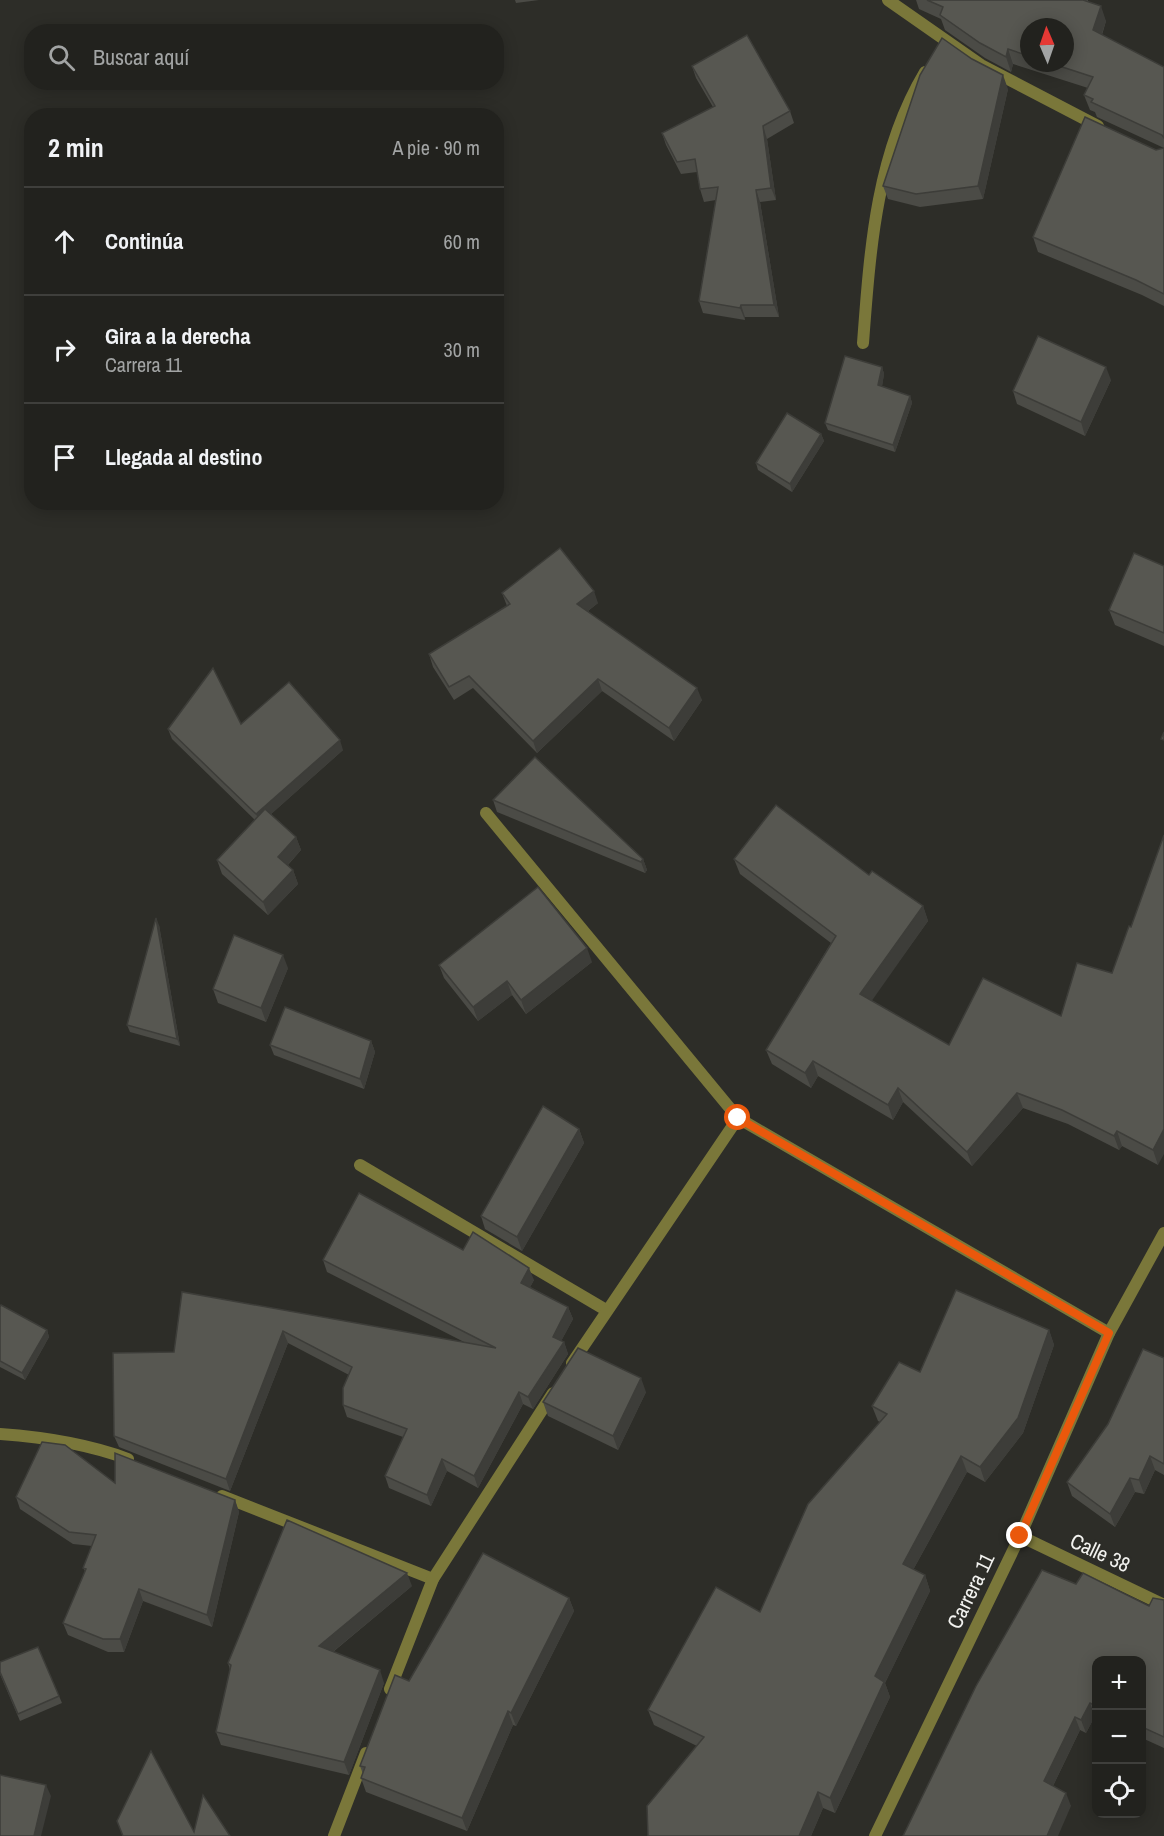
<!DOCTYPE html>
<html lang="es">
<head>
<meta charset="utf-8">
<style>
	:root { --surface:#22221e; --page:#2e2f2b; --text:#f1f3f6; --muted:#a2a4a4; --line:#3f3f3c }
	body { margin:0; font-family:"Archivo Narrow",sans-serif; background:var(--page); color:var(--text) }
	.controls { position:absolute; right:18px; bottom:18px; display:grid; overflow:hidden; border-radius:12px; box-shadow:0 3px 15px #0003 }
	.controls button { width:54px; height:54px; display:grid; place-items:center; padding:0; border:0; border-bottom:2px solid var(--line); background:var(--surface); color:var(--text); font:30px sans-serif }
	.compass { position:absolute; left:1020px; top:18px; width:54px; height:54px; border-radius:50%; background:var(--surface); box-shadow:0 3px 15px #0003; rotate:358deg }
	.stop { position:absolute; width:18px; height:18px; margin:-14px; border:4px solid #ea580c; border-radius:50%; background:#fff }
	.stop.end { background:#ea580c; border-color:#fff; box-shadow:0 2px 6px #0008 }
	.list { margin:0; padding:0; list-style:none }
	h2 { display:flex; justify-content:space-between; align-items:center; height:78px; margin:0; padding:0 24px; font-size:26px }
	h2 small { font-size:20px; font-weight:400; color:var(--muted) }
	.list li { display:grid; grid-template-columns:39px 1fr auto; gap:18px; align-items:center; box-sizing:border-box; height:108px; padding:0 24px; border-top:2px solid var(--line) }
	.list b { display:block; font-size:22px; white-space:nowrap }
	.list p { margin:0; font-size:20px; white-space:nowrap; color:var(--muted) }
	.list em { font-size:20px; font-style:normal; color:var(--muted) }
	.icon { flex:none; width:33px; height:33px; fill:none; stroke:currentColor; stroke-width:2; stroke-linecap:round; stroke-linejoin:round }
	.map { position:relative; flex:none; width:1164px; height:1836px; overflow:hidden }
	.search { position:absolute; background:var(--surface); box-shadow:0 3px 15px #0003; left:24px; top:24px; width:480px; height:66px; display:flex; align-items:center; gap:15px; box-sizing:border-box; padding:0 21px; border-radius:24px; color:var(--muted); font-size:22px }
	.panel { position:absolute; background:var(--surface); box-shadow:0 3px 15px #0003; left:24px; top:108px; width:480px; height:402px; border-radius:24px }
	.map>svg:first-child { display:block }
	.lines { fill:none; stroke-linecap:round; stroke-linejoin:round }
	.street { stroke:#7a773a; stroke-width:12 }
	.wall { fill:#4b4b46; fill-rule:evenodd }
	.shaded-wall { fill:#3d3d39 }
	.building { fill:#575751; stroke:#3d3d39; stroke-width:1.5 }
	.route { stroke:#ea580c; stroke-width:8 }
	.labels { text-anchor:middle; stroke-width:4.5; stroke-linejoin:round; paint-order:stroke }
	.street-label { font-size:21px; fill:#f2f2ef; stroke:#2d2d28 }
</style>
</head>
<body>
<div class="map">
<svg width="1164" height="1836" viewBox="0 0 1164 1836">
	<rect width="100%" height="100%" fill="#2d2d28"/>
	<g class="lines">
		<g class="street">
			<path d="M 888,0 L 981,65 L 1098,126"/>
			<path d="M 863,343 C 870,250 876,154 925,72"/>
			<path d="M 486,813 L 738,1118 L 1109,1333"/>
			<path d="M 360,1165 L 606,1310"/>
			<path d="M 572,1363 L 738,1118"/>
			<path d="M 0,1434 C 42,1437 88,1444 128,1459"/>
			<path d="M 222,1496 L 433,1579"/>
			<path d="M 1020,1536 L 1164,1605"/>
			<path d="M 390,1689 L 433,1579 L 553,1393"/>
			<path d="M 334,1836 L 366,1753"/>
			<path d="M 875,1836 L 1020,1536 L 1109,1333 L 1164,1233"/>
		</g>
	</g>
	<g class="wall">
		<path d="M 515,0 L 539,0 L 516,3 Z"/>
		<path d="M 916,0 L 1088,0 L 1088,2 L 1106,21 L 1102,35 L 1164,67 L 1164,148 L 1097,117 L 1095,112 L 1090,110 L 1084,95 L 1088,88 L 1013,64 L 1011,72 L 985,58 L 945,30 L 941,19 L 919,9 ZM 1029,27 L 1065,63 L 1029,63 Z"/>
		<path d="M 692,66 L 790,111 L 794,123 L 767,139 L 776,200 L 760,202 L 779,317 L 745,317 L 745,320 L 703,313 L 699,301 L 716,200 L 704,202 L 700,189 L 697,172 L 681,174 L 666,145 L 662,133 L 713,107 L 696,78 Z"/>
		<path d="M 1008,89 L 983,199 L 920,207 L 888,199 L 883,186 Z"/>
		<path d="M 1164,148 L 1164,306 L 1142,295 L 1038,252 L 1033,237 L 1156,150 Z"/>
		<path d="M 882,367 L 884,374 L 882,386 L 910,396 L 912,403 L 895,452 L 828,430 L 825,423 Z"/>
		<path d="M 1111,380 L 1085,436 L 1017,404 L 1013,391 Z"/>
		<path d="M 821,434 L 824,441 L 792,492 L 758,470 L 756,463 Z"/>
		<path d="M 1164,566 L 1164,646 L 1115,625 L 1109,610 Z"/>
		<path d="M 502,593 L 598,603 L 588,611 L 702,700 L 674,741 L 602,691 L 537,753 L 473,688 L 454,700 L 433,667 L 429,654 L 507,606 Z"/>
		<path d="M 241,724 L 343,750 L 271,814 L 296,837 L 301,850 L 288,865 L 293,870 L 298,884 L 268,915 L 222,874 L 217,860 L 255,820 L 172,739 L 168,729 Z"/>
		<path d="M 493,800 L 643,859 L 647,870 L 645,873 L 497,812 Z"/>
		<path d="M 734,859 L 869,875 L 923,906 L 928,921 L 871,1000 L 949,1045 L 1061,1016 L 1112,973 L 1131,927 L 1158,1165 L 1122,1146 L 1119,1150 L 1068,1124 L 1023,1108 L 972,1166 L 903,1102 L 893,1120 L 818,1076 L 811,1088 L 772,1064 L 766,1050 L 831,943 L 740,874 Z"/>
		<path d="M 159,925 L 180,1046 L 130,1032 L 127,1025 Z"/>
		<path d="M 592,962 L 526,1014 L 512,995 L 478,1021 L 444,978 L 439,965 Z"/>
		<path d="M 288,968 L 266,1022 L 218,1003 L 213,989 Z"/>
		<path d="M 371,1041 L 375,1052 L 364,1089 L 274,1055 L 270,1045 Z"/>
		<path d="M 579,1129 L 584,1143 L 522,1251 L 485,1229 L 481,1216 Z"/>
		<path d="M 463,1250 L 534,1280 L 530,1287 L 568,1307 L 573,1319 L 561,1341 L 564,1342 L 568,1354 L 533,1409 L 523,1404 L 478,1488 L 447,1471 L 431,1506 L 389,1488 L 385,1476 L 403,1437 L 347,1417 L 343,1405 L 349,1375 L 288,1343 L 230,1491 L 119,1447 L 114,1436 L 174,1352 L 182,1292 L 466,1343 L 327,1272 L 323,1260 Z"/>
		<path d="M 0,1307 L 47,1330 L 49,1337 L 25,1380 L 0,1367 Z"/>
		<path d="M 1049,1330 L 1054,1345 L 1023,1433 L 985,1482 L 967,1472 L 913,1570 L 925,1575 L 930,1591 L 885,1683 L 890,1697 L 835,1813 L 823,1808 L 811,1836 L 648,1836 L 697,1746 L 654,1725 L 648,1710 L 760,1612 L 880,1422 L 878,1421 L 872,1406 L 920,1372 Z"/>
		<path d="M 1164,1358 L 1164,1475 L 1155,1470 L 1144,1494 L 1135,1492 L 1115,1527 L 1072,1496 L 1067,1482 Z"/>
		<path d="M 646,1392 L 618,1450 L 548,1416 L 543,1402 Z"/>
		<path d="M 115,1483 L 235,1500 L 239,1512 L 212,1627 L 143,1601 L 124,1652 L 108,1652 L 68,1635 L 63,1623 L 85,1571 L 83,1568 L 92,1546 L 73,1544 L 20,1509 L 16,1497 Z"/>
		<path d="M 1076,1584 L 1149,1606 L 1164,1600 L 1164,1748 L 1142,1738 L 1142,1660 L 1096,1660 L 1096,1717 L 1095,1716 L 1086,1733 L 1080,1730 L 1053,1786 L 1071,1806 L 903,1836 Z"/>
		<path d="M 412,1586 L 333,1652 L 384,1683 L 349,1775 L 221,1745 L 216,1732 L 230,1670 L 228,1663 Z"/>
		<path d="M 569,1598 L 574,1611 L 516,1726 L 513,1725 L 467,1831 L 366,1792 L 361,1778 L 363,1774 L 360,1766 L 409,1681 Z"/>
		<path d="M 0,1674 L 59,1696 L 62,1703 L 20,1721 Z"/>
	</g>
	<g class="shaded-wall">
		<path d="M 1101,6 L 1106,21 L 1098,45 L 1093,30 Z"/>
		<path d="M 1008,49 L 1013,64 L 1011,72 L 1006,57 Z"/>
		<path d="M 1003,75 L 1008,89 L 983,199 L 978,186 Z"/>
		<path d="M 763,126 L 767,139 L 776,200 L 771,188 Z"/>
		<path d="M 756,190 L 760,202 L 779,317 L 774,305 Z"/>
		<path d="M 741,305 L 745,317 L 745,320 L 740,308 Z"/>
		<path d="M 882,367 L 884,374 L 881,392 L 878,385 Z"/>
		<path d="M 1106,367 L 1111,380 L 1085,436 L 1081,422 Z"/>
		<path d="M 910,396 L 912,403 L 895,452 L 893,445 Z"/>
		<path d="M 821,434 L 824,441 L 792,492 L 790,484 Z"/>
		<path d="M 594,591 L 598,603 L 581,616 L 577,604 Z"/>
		<path d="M 598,679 L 602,691 L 537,753 L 533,741 Z"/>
		<path d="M 697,688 L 702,700 L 674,741 L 669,728 Z"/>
		<path d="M 340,740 L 343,750 L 260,824 L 256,814 Z"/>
		<path d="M 296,837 L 301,850 L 283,870 L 278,857 Z"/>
		<path d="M 643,859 L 647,870 L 645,873 L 641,862 Z"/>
		<path d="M 293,870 L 298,884 L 268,915 L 263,902 Z"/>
		<path d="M 923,906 L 928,921 L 866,1009 L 860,994 Z"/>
		<path d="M 156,918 L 159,925 L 180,1046 L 177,1039 Z"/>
		<path d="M 587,948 L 592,962 L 526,1014 L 521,1000 Z"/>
		<path d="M 283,955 L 288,968 L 266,1022 L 261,1008 Z"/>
		<path d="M 507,981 L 512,995 L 478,1021 L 473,1007 Z"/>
		<path d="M 371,1041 L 375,1052 L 364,1089 L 360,1079 Z"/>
		<path d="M 813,1061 L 818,1076 L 811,1088 L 805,1073 Z"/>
		<path d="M 898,1088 L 903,1102 L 893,1120 L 888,1105 Z"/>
		<path d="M 1017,1093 L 1023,1108 L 972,1166 L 967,1152 Z"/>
		<path d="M 579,1129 L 584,1143 L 522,1251 L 517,1237 Z"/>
		<path d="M 1164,1129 L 1164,1154 L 1158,1165 L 1153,1150 Z"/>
		<path d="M 1117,1131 L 1122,1146 L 1119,1150 L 1114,1136 Z"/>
		<path d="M 529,1268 L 534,1280 L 526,1295 L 521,1283 Z"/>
		<path d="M 568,1307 L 573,1319 L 557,1349 L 553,1337 Z"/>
		<path d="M 47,1330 L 49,1337 L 25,1380 L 22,1373 Z"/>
		<path d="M 1049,1330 L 1054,1345 L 1023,1433 L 985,1482 L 980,1467 Z"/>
		<path d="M 283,1331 L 288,1343 L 230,1491 L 226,1479 Z"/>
		<path d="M 564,1342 L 568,1354 L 533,1409 L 528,1397 Z"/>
		<path d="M 641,1378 L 646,1392 L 618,1450 L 613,1436 Z"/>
		<path d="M 519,1392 L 523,1404 L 478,1488 L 474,1476 Z"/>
		<path d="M 961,1456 L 967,1472 L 908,1579 L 903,1564 Z"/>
		<path d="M 1150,1456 L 1155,1470 L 1144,1494 L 1139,1480 Z"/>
		<path d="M 442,1459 L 447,1471 L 431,1506 L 427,1495 Z"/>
		<path d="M 1130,1478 L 1135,1492 L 1115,1527 L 1110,1514 Z"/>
		<path d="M 235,1500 L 239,1512 L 212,1627 L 207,1615 Z"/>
		<path d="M 407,1573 L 412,1586 L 324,1659 L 319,1646 Z"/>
		<path d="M 925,1575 L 930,1591 L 885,1683 L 890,1697 L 835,1813 L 830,1798 L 875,1676 Z"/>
		<path d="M 139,1589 L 143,1601 L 124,1652 L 120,1639 Z"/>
		<path d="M 569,1598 L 574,1611 L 516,1726 L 511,1713 Z"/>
		<path d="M 380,1670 L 384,1683 L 349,1775 L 344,1762 Z"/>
		<path d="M 1090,1703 L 1095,1716 L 1086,1733 L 1081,1720 Z"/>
		<path d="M 508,1711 L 513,1725 L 467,1831 L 462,1818 Z"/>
		<path d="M 1075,1717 L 1080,1730 L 1049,1794 L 1044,1781 Z"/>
		<path d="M 46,1785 L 51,1796 L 41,1836 L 34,1836 Z"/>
		<path d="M 818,1792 L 823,1808 L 811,1836 L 799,1836 Z"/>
		<path d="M 1066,1793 L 1071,1806 L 1058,1836 L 1047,1836 Z"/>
	</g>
	<g class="building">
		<path d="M 927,0 L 1083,0 L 1101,6 L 1093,30 L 1164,67 L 1164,138 L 1162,135 L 1091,102 L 1093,99 L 1084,95 L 1093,77 L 1050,63 L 1065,63 L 1065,27 L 1029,27 L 1029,56 L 1008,49 L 1006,57 L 980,43 L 940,15 L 943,7 Z"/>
		<path d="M 747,35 L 790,111 L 763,126 L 771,188 L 756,190 L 774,305 L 741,305 L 740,308 L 699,301 L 718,187 L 700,189 L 695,159 L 677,162 L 662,133 L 715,106 L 692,66 Z"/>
		<path d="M 942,38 L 972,59 L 1003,75 L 978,186 L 916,194 L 883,186 L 920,75 Z"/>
		<path d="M 1085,117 L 1156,150 L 1164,148 L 1164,294 L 1136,280 L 1033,237 Z"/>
		<path d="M 1038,336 L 1106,367 L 1081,422 L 1013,391 Z"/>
		<path d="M 845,356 L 882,367 L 878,385 L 910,396 L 893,445 L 825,423 Z"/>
		<path d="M 787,413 L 821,434 L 790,484 L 756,463 Z"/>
		<path d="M 560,548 L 594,591 L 577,604 L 697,688 L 669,728 L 598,679 L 533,741 L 469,676 L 449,687 L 429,654 L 510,604 L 502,593 Z"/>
		<path d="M 1134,553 L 1164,566 L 1164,633 L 1109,610 Z"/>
		<path d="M 213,668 L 241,724 L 289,682 L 340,740 L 256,814 L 168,729 Z"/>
		<path d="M 1164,732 L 1164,740 L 1161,739 Z"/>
		<path d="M 535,757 L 643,859 L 641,862 L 493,800 Z"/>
		<path d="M 776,805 L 869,875 L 872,871 L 923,906 L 860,994 L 949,1045 L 983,978 L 1061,1016 L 1077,963 L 1112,973 L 1129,926 L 1131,927 L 1164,835 L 1164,1129 L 1153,1150 L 1117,1131 L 1114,1136 L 1062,1110 L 1017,1093 L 967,1152 L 898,1088 L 888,1105 L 813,1061 L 805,1073 L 766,1050 L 836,936 L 734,859 Z"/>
		<path d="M 265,809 L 296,837 L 278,857 L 293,870 L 263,902 L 217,860 Z"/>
		<path d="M 538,887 L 587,948 L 521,1000 L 507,981 L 473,1007 L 439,965 Z"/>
		<path d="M 156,918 L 177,1039 L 127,1025 Z"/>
		<path d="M 234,935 L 283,955 L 261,1008 L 213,989 Z"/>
		<path d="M 285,1007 L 371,1041 L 360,1079 L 270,1045 Z"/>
		<path d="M 543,1106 L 579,1129 L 517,1237 L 481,1216 Z"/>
		<path d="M 359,1193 L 463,1250 L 473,1232 L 529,1268 L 521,1283 L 568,1307 L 553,1337 L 564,1342 L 528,1397 L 519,1392 L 474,1476 L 442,1459 L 427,1495 L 385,1476 L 407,1429 L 343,1405 L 343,1388 L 352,1367 L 283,1331 L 226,1479 L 114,1436 L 113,1353 L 174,1352 L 182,1292 L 496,1348 L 323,1260 Z"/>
		<path d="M 956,1290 L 1049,1330 L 1018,1418 L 980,1467 L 961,1456 L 903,1564 L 925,1575 L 875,1676 L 884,1682 L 830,1798 L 818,1792 L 799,1836 L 648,1836 L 647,1806 L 704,1737 L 648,1710 L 716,1587 L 760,1612 L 808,1504 L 887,1414 L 872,1406 L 899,1362 L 920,1372 Z"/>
		<path d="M 1,1305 L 47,1330 L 22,1373 L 0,1361 L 0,1307 Z"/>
		<path d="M 578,1348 L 641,1378 L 613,1436 L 543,1402 Z"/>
		<path d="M 1143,1349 L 1164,1358 L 1164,1464 L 1150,1456 L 1139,1480 L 1130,1478 L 1110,1514 L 1067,1482 L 1108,1424 Z"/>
		<path d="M 42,1442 L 65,1445 L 115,1483 L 115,1453 L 235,1500 L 207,1615 L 139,1589 L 120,1639 L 103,1639 L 63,1623 L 86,1569 L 83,1568 L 96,1535 L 69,1532 L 16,1497 Z"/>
		<path d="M 287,1520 L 407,1573 L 319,1646 L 380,1670 L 344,1762 L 216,1732 L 231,1665 L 228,1663 Z"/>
		<path d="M 483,1553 L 569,1598 L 511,1713 L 508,1711 L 462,1818 L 361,1778 L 365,1767 L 360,1766 L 395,1675 L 409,1681 Z"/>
		<path d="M 1042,1570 L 1076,1584 L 1083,1573 L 1149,1606 L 1153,1598 L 1164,1600 L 1164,1737 L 1142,1727 L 1142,1660 L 1096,1660 L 1096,1706 L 1090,1703 L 1081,1720 L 1075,1717 L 1044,1781 L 1066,1793 L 1047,1836 L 903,1836 L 976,1686 Z"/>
		<path d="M 38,1647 L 59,1696 L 18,1714 L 0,1672 L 0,1662 Z"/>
		<path d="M 151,1751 L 194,1832 L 203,1795 L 230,1836 L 123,1836 L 117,1821 Z"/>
		<path d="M 0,1775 L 46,1785 L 34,1836 L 0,1836 Z"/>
	</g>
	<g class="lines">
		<path class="route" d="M 738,1118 L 1109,1333 L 1020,1536"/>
	</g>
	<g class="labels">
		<g class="street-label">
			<text transform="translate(1100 1553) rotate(25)" y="7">Calle 38</text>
			<text transform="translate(971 1591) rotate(-64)" y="7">Carrera 11</text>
		</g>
	</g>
</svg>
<div class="controls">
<button>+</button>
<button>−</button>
<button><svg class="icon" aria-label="locate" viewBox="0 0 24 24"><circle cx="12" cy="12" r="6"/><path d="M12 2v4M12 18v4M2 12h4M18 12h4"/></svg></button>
</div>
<svg class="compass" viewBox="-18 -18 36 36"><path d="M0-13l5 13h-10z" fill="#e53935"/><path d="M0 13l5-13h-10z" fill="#a2a4a4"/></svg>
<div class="stop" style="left:738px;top:1118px"></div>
<div class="stop end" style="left:1020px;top:1536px"></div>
<div class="search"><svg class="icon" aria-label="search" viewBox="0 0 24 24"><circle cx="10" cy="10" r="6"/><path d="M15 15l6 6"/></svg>Buscar aquí</div>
<section class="panel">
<h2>2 min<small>A pie · 90 m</small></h2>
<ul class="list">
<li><svg class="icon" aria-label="ahead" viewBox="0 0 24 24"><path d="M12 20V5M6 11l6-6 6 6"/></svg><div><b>Continúa</b></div><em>60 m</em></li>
<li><svg class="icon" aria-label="right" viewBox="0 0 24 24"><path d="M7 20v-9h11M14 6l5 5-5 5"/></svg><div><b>Gira a la derecha</b><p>Carrera 11</p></div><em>30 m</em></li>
<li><svg class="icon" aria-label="arrive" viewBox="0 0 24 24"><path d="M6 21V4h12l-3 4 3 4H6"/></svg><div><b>Llegada al destino</b></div></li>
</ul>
</section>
</div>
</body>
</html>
